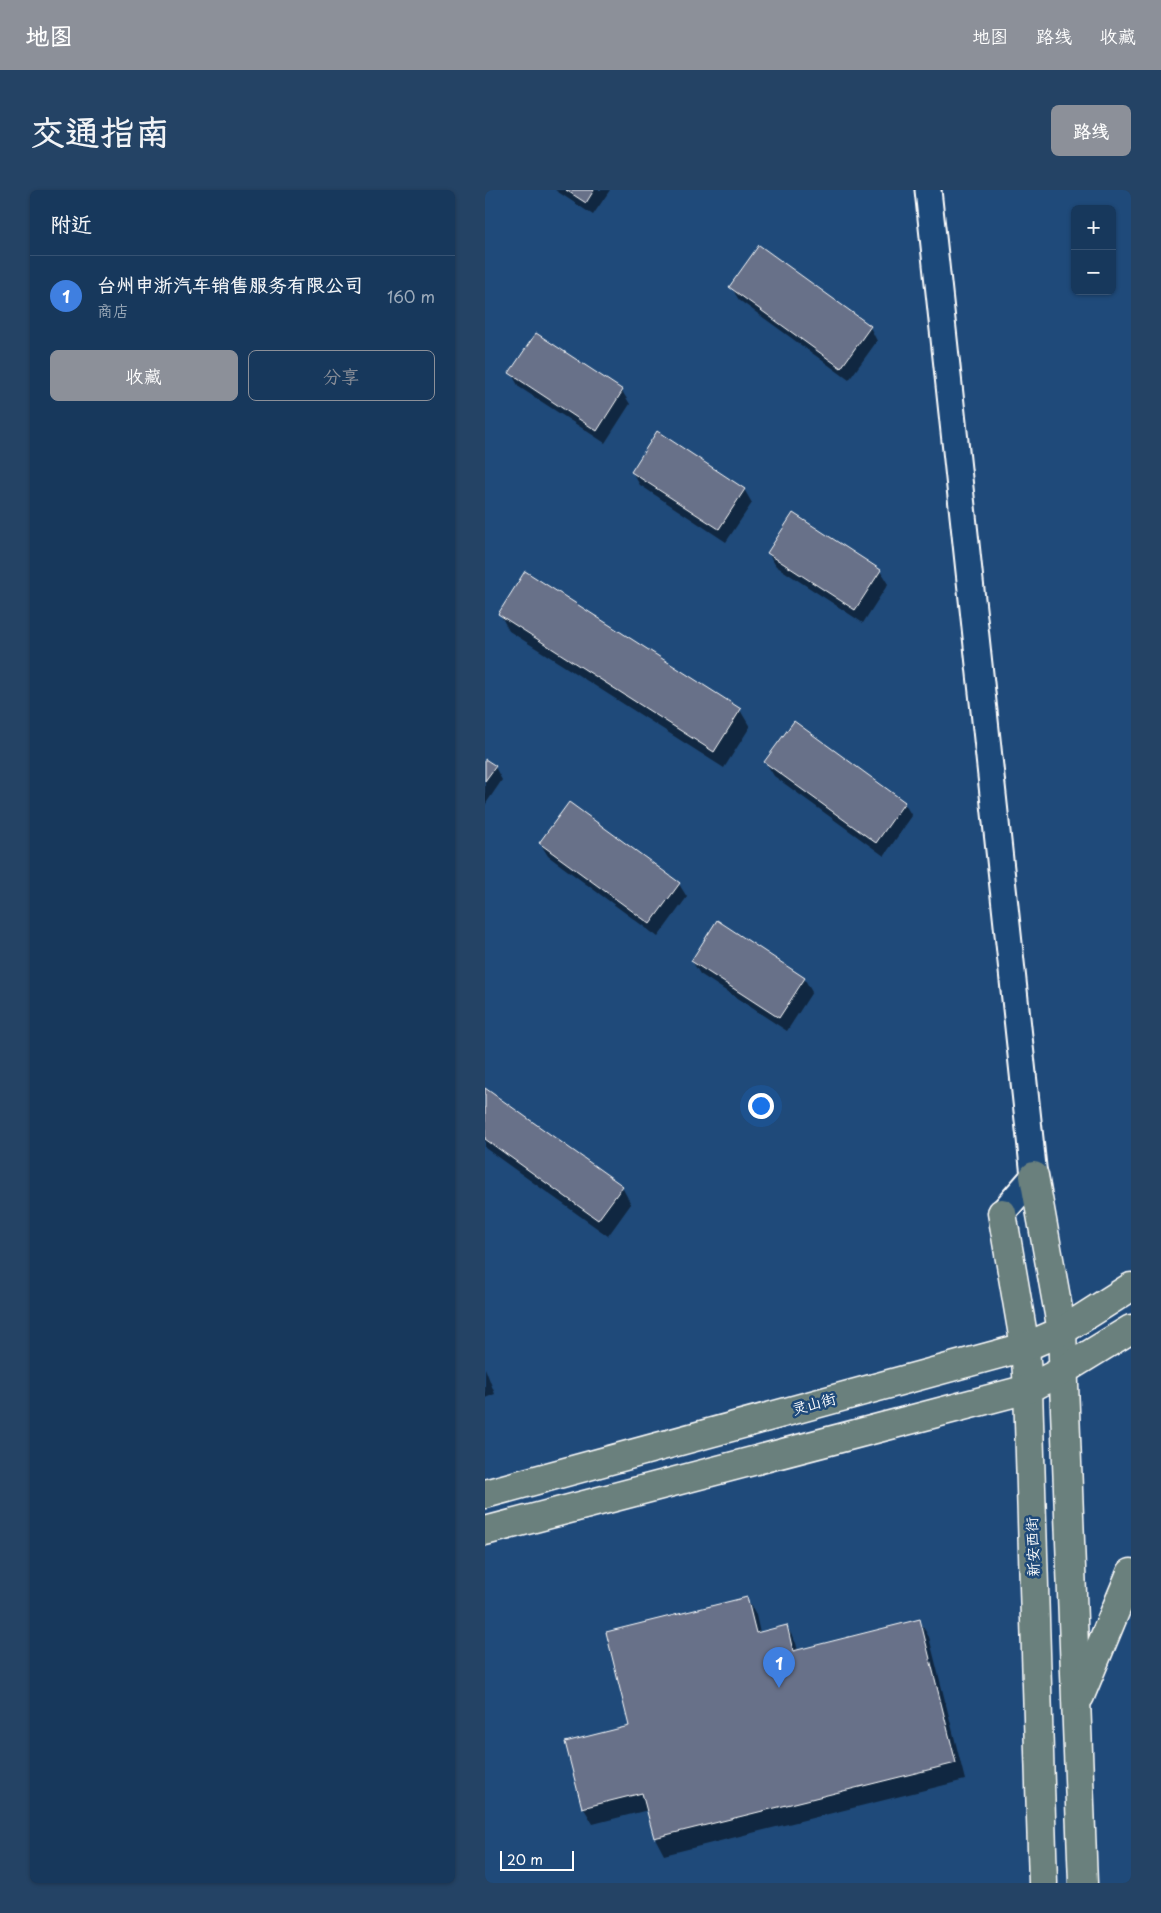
<!DOCTYPE html>
<html lang="zh">
<head>
<meta charset="utf-8">
<style>
	:root { --surface:#17385c; --page:#244365; --text:#f1f3f6; --muted:#9eacbb; --line:#365272; --accent:#8c9099 }
	body { margin:0; font-family:"Playpen Sans","LXGW WenKai TC",sans-serif; background:var(--page); color:var(--text) }
	.controls { position:absolute; right:15px; top:15px; display:grid; overflow:hidden; border-radius:8px; box-shadow:0 1px 4px #0004 }
	.controls button { width:45px; height:45px; display:grid; place-items:center; padding:0; border:0; border-bottom:1px solid var(--line); background:var(--surface); color:var(--text); font:25px sans-serif }
	.scale { position:absolute; left:15px; bottom:12px; width:74px; box-sizing:border-box; padding-left:5px; border:2px solid #fff; border-top:0; font-size:14px; line-height:18px; white-space:nowrap; color:#fff; -webkit-text-stroke:4px #1f4a7a; paint-order:stroke }
	.you { position:absolute; left:275px; top:915px; width:18px; height:18px; margin:-12px; border:4px solid #fff; border-radius:50%; background:#1a73e8; box-shadow:0 0 0 8px #1a73e833 }
	.badge { display:grid; place-items:center; width:32px; height:32px; border-radius:50%; background:var(--accent); color:#fff; font-size:16px; font-weight:700 }
	.pin { position:absolute; translate:-50% -41px; filter:drop-shadow(0 1px 2px #0008) }
	.pin::after { content:''; position:absolute; top:26px; width:18px; height:15px; background:inherit; clip-path:polygon(0 0,100% 0,50% 100%) }
	.list { margin:0; padding:0; list-style:none }
	h2 { display:flex; justify-content:space-between; align-items:center; height:65px; margin:0; padding:0 20px; font-size:21px }
	h2 small { font-size:16px; font-weight:400; color:var(--muted) }
	.list li { display:grid; grid-template-columns:32px 1fr auto; gap:15px; align-items:center; box-sizing:border-box; height:80px; padding:0 20px; border-top:1px solid var(--line) }
	.list b { display:block; font-size:19px; white-space:nowrap }
	.list p { margin:0; font-size:16px; white-space:nowrap; color:var(--muted) }
	.list em { font-size:16px; font-style:normal; color:var(--muted) }
	.actions { display:flex; gap:10px; padding:15px 20px }
	.actions a { flex:1; padding:11px 0; border:1px solid var(--accent); border-radius:8px; text-align:center; font-size:18px; color:var(--accent) }
	.actions .main { background:var(--accent); color:#fff }
	.map { position:relative; flex:none; width:646px; height:1693px; overflow:hidden; border-radius:8px }
	header { display:flex; align-items:center; gap:30px; box-sizing:border-box; height:70px; padding:0 25px; background:var(--accent); color:#fff }
	header strong { font-size:24px }
	nav { display:flex; gap:28px; margin-inline-start:auto; font-size:18px }
	.intro { display:flex; align-items:center; justify-content:space-between; box-sizing:border-box; height:120px; padding:0 30px }
	h1 { margin:0; font-size:35px }
	.button { padding:12px 22px; border-radius:8px; background:var(--accent); color:#fff; font-size:18px; font-weight:700 }
	main { display:flex; gap:30px; padding:0 30px }
	aside { flex:1; background:var(--surface); border-radius:8px; box-shadow:0 1px 4px #0004 }
	.map>svg:first-child { display:block }
	.shadow { fill:#0007 }
	.building { fill:#687189; stroke:#fff }
	.lines { fill:none; stroke-linecap:round; stroke-linejoin:round }
	.minor-casing { stroke:#fff; stroke-width:29 }
	.major-casing { stroke:#fff; stroke-width:31 }
	.minor { stroke:#1f4a7a; stroke-width:25 }
	.major { stroke:#6a807d; stroke-width:28 }
	.labels { text-anchor:middle; stroke-width:5; stroke-linejoin:round; paint-order:stroke }
	.street-label { font-size:15px; fill:#fff; stroke:#1f4a7a }
</style>
</head>
<body>
<header>
<strong>地图</strong>
<nav><a>地图</a><a>路线</a><a>收藏</a></nav>
</header>
<div class="intro"><h1>交通指南</h1><a class="button">路线</a></div>
<main>
<aside>
<h2>附近<small></small></h2>
<ul class="list">
<li><span class="badge" style="background:#3f7fe0">1</span><div><b>台州申浙汽车销售服务有限公司</b><p>商店</p></div><em>160 m</em></li>
</ul>
<div class="actions"><a class="main">收藏</a><a>分享</a></div>
</aside>
<div class="map">
<svg width="646" height="1693" viewBox="0 0 646 1693">
	<rect width="100%" height="100%" fill="#1f4a7a"/>
	<filter id="ink" filterUnits="userSpaceOnUse"><feTurbulence type="fractalNoise" baseFrequency=".02" numOctaves="2"/><feDisplacementMap in="SourceGraphic" scale="10" xChannelSelector="R" yChannelSelector="G"/><feConvolveMatrix kernelMatrix="1 2 1 2 8 2 1 2 1" color-interpolation-filters="sRGB"/></filter>
	<g filter="url(#ink)">
		<g class="shadow">
			<path d="M 70,0 L 125,0 L 108,25 Z"/>
			<path d="M 246,97 L 385,137 L 392,151 L 364,190 L 254,110 Z"/>
			<path d="M 26,183 L 137,201 L 145,214 L 120,253 L 34,197 Z"/>
			<path d="M 147,282 L 259,299 L 267,313 L 241,352 L 155,295 Z"/>
			<path d="M 283,363 L 395,381 L 403,394 L 378,433 L 291,376 Z"/>
			<path d="M 15,424 L 255,520 L 265,537 L 239,578 L 24,441 Z"/>
			<path d="M 309,533 L 419,613 L 427,626 L 399,666 L 289,586 L 281,573 Z"/>
			<path d="M 0,570 L 10,577 L 17,590 L 0,615 Z"/>
			<path d="M 55,653 L 194,694 L 202,707 L 173,747 L 63,666 Z"/>
			<path d="M 207,771 L 319,788 L 327,802 L 302,841 L 215,784 Z"/>
			<path d="M 0,900 L 137,997 L 146,1014 L 123,1046 L 0,958 Z"/>
			<path d="M 0,1178 L 10,1204 L 0,1208 Z"/>
			<path d="M 261,1408 L 271,1425 L 275,1443 L 302,1437 L 311,1453 L 313,1461 L 434,1430 L 444,1447 L 480,1590 L 179,1665 L 170,1648 L 163,1620 L 108,1634 L 98,1617 L 146,1537 Z"/>
		</g>
		<g class="building">
			<path d="M 81,0 L 109,0 L 101,13 Z"/>
			<path d="M 274,55 L 386,136 L 356,178 L 244,97 Z"/>
			<path d="M 51,143 L 138,200 L 112,241 L 24,183 Z"/>
			<path d="M 172,241 L 260,299 L 234,339 L 146,282 Z"/>
			<path d="M 308,323 L 396,380 L 370,420 L 282,363 Z"/>
			<path d="M 40,381 L 256,519 L 229,562 L 13,424 Z"/>
			<path d="M 309,531 L 420,612 L 391,653 L 279,572 Z"/>
			<path d="M 0,569 L 11,576 L 0,591 Z"/>
			<path d="M 84,612 L 195,693 L 165,734 L 54,653 Z"/>
			<path d="M 232,730 L 320,788 L 294,828 L 206,771 Z"/>
			<path d="M 0,898 L 138,996 L 113,1030 L 0,949 Z"/>
			<path d="M 262,1407 L 271,1443 L 302,1435 L 308,1461 L 435,1429 L 471,1573 L 169,1648 L 157,1603 L 97,1618 L 80,1552 L 144,1536 L 121,1442 Z"/>
		</g>
		<g class="lines">
			<g class="minor-casing">
				<path id="minor" d="M 443,0 L 549,986 L 517,1023"/>
			</g>
			<g class="major-casing">
				<g id="major">
					<path d="M 549,986 L 577,1141 L 598,1693"/>
					<path d="M 517,1023 L 540,1157 L 543,1199 L 558,1693"/>
					<path d="M 0,1304 L 540,1157 L 577,1141 L 646,1097"/>
					<path d="M 0,1341 L 543,1199 L 579,1180 L 646,1139"/>
					<path d="M 595,1506 L 646,1383"/>
				</g>
			</g>
			<use href="#minor" class="minor"/>
			<use href="#major" class="major"/>
		</g>
	</g>
	<g class="labels">
		<g class="street-label">
			<text transform="translate(329 1214) rotate(-15)" y="5">灵山街</text>
			<text transform="translate(548 1357) rotate(-92)" y="5">新安西街</text>
		</g>
	</g>
</svg>
<div class="controls">
<button>+</button>
<button>−</button>
</div>
<div class="scale">20 m</div>
<div class="you"></div>
<div class="pin badge" style="left:294px;top:1498px;background:#3f7fe0">1</div>
</div>
</main>
</body>
</html>
